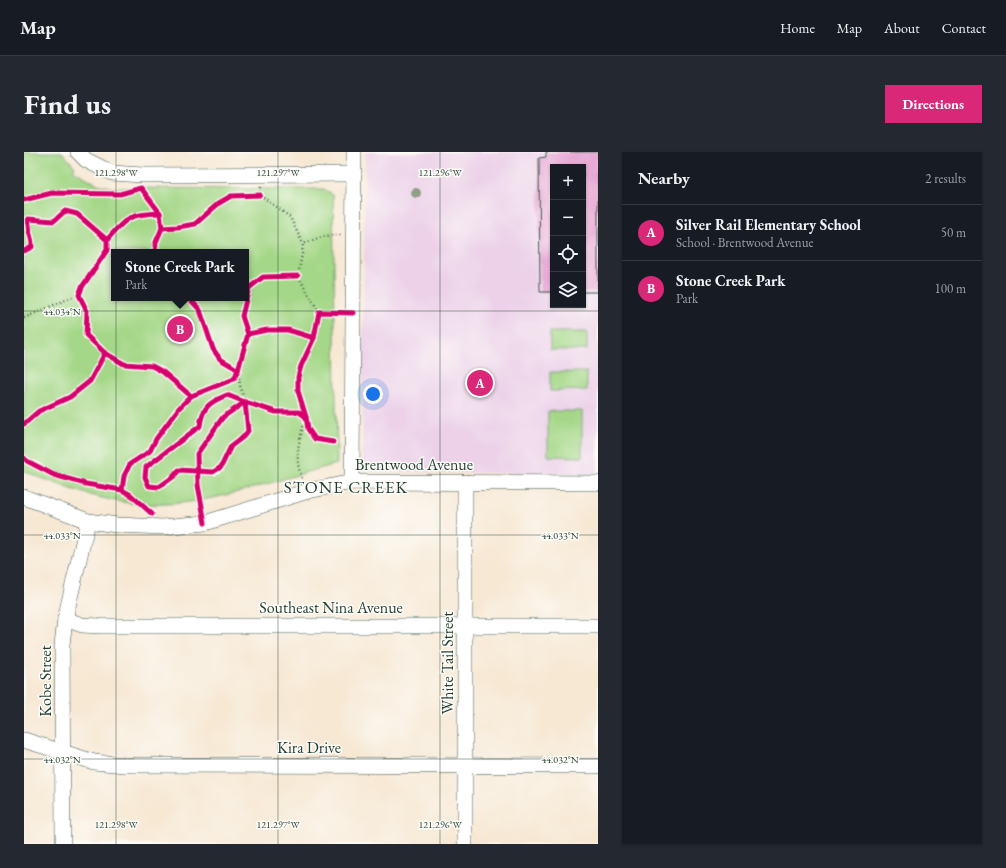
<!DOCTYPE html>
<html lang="en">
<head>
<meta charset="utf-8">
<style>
	:root { --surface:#171b24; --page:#242831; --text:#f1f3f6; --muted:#9ea1a6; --line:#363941; --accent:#db2777 }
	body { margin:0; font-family:"EB Garamond",serif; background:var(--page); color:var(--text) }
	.controls { position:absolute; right:12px; top:12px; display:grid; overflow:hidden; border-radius:0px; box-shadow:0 1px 3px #0004 }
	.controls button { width:36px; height:36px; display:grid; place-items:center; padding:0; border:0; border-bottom:1px solid var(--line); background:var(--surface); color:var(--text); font:20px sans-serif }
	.you { position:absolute; left:349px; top:242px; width:14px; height:14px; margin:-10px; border:3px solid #fff; border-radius:50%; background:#1a73e8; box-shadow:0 0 0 6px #1a73e833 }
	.badge { display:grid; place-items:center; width:26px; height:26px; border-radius:50%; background:var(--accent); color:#fff; font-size:13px; font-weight:700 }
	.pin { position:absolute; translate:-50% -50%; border:2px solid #fff; box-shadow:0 1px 4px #0006 }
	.popup { position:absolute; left:87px; top:97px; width:138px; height:52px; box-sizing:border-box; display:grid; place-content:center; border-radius:0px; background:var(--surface); filter:drop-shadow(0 1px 3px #0005); font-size:13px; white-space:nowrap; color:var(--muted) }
	.popup b { font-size:15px; color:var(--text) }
	.popup::after { content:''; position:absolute; left:50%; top:100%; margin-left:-8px; border:8px solid transparent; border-top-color:var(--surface) }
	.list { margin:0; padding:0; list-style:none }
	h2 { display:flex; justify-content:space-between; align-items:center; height:52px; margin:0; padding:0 16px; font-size:17px }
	h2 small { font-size:13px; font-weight:400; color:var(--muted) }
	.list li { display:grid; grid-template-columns:26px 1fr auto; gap:12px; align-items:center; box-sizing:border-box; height:56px; padding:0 16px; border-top:1px solid var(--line) }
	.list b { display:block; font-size:15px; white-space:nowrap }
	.list p { margin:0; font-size:13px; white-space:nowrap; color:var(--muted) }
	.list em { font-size:13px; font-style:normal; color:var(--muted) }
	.icon { flex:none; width:22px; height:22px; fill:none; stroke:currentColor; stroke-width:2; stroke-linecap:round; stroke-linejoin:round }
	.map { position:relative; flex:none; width:574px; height:692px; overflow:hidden; border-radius:0px }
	header { display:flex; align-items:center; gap:24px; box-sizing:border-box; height:56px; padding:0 20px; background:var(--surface); border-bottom:1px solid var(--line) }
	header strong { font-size:19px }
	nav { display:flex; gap:22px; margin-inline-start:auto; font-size:14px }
	.intro { display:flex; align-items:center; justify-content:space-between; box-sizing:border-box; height:96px; padding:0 24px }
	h1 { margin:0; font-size:28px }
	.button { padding:10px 18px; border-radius:0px; background:var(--accent); color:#fff; font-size:14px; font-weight:700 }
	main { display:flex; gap:24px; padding:0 24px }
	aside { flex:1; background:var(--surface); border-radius:0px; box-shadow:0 1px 3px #0004 }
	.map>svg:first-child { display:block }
	.built { fill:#ecd1e9; fill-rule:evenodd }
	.green { fill:#a4d787; stroke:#628a5e; fill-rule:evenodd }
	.building { fill:#e39ace }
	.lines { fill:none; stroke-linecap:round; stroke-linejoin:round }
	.street-casing { stroke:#3f574c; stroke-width:16 }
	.path { stroke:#3f574c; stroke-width:2.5; stroke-dasharray:1 3; stroke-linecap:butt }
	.street { stroke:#fff; stroke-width:15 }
	.cycleway-casing { stroke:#fdfcf7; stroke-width:8 }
	.cycleway { stroke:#d6006c; stroke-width:5 }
	.tree { fill:#929f88 }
	.ticks { fill:none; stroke:#1f3d34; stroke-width:1; stroke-opacity:0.45 }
	.labels { text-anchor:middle; stroke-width:3; stroke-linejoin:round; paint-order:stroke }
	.street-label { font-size:16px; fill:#1f3d34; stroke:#fdfcf7 }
	.neighbourhood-label { font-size:17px; letter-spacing:1px; fill:#1f3d34; stroke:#fdfcf7 }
	.ticks-label { font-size:10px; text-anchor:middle; fill:#1f3d34; stroke:#fdfcf7; stroke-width:3; stroke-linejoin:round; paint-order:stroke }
</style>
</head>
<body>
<header>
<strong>Map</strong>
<nav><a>Home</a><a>Map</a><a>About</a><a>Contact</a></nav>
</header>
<div class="intro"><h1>Find us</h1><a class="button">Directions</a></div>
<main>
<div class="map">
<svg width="574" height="692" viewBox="0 0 574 692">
	<rect width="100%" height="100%" fill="#fdfcf7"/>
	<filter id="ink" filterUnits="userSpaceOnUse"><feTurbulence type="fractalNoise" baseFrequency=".025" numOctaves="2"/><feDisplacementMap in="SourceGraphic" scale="8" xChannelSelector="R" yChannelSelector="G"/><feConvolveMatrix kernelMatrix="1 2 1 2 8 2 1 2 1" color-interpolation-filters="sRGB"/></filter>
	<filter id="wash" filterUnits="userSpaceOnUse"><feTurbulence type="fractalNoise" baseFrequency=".012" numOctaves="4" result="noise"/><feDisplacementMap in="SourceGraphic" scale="16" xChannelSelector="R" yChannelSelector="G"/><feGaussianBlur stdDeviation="0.9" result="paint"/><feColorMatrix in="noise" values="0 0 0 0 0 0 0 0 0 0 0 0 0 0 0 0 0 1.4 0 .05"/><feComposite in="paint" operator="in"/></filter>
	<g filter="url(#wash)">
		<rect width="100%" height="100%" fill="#f7e8d4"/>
		<path class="built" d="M 341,0 L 574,0 L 574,322 L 349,320 L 341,316 L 338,309 ZM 529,15 L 559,15 L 559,153 L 529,153 Z"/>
		<g class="green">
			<path d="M 0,0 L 38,0 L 51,15 L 49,18 L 73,32 L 90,36 L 300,37 L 309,43 L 313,312 C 240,330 169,363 92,349 C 60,343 30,331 0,319 ZM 90,100 L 222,100 L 222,146 L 90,146 Z"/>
			<rect x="526" y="180" width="37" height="18"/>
			<path d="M 526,220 L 563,220 L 563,238 L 526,239 Z"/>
			<path d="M 524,259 L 558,259 L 558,305 L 524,304 Z"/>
		</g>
		<g id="blocks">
			<path class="building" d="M 522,0 L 574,0 L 574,140 L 559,140 L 559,15 L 529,15 L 529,140 L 516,140 L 515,6 L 522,5 Z"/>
		</g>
	</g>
	<g filter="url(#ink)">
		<use href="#blocks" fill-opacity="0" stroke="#3f574c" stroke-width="1"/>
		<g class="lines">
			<g class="street-casing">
				<g id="street">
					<path d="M 54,0 L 62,8 L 88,21 L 118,23 L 330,22"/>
					<path d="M 328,330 L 330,0"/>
					<path d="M 0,345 L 64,369 L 93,373 L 139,375 L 181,371 L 284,339 L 328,330 L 574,331"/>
					<path d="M 41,467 L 58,473 L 76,474 L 574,474"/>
					<path d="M 0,588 L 70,610 L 101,613 L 574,614"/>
					<path d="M 39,692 L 38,493 L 41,467 L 64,369"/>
					<path d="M 441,692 L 441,330"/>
				</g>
			</g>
			<g class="path">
				<path d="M 237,35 L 236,43 L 266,65 L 279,92"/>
				<path d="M 295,160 L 274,124 L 278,102 L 279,92 C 292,87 303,82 317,83"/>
				<path d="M 0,166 L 46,146 L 55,143"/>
				<path d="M 214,218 L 216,233 L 221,250"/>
				<path d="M 278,326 C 269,305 276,286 282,265"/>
			</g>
			<use href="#street" class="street"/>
			<g class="cycleway-casing">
				<g id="cycleway">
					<path d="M 0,48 L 28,41 L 96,42 L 117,36 L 136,61 L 138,76 L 132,90 L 131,100"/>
					<path d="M 138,76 L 154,75 L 171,72 L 195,51 L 207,44 L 236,43"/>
					<path d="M 83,88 C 102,65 106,62 136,61"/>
					<path d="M 0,99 L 8,95 C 9,85 2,78 4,67 L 30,69 L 41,59 L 53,62 L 83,88 L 83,98 L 58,135 L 55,143 L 63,159 L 62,183 L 81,201 L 100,212 L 128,214 L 139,220 L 167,244"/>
					<path d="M 165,146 L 176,158 L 189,197 L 196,207 L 208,214 L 214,218 L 224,182 L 218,164 L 225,136 L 239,125 L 274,124"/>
					<path d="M 224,182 L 243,178 L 264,178 L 290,186"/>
					<path d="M 203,243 L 221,250 L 224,279 L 219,285 L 207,294 L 197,315 L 189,320 L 155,318 L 149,325 L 135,335 L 125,334 L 121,325 L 122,315 L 176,274 C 178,255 186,250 203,243 Z"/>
					<path d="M 282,265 L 274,239 L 274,225 L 277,214 L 290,186 L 295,160 L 329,161"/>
					<path d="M 0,272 L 15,259 L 46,245 L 66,229 L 81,201"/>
					<path d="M 0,306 L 3,309 L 30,323 L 62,332 L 98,338"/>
					<path d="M 128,362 L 107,343 L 98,338 L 100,324 L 106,312 L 126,299 L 132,287 L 155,256 L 167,244 L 210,227 L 214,218"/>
					<path d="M 181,371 L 174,333 L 173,302 L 199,265 L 221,250 L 252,260 L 275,260 L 282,265 L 284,277 L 291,287 L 309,290"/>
				</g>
			</g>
			<use href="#cycleway" class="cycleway"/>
		</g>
		<circle class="tree" cx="392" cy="41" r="5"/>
	</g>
	<path class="ticks" d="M 92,0 L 92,692M 254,0 L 254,692M 416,0 L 416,692M 0,159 L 574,159M 0,383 L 574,383M 0,607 L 574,607"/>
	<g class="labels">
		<g class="street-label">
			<text x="390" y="318">Brentwood Avenue</text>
			<text x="307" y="461">Southeast Nina Avenue</text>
			<text transform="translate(423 511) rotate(-90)" y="6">White Tail Street</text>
			<text transform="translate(21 529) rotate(-90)" y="6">Kobe Street</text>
			<text x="285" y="601">Kira Drive</text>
		</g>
		<g class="neighbourhood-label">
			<text x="322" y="341">STONE CREEK</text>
		</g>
	</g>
	<g class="ticks-label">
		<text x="92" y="24">121.298°W</text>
		<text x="254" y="24">121.297°W</text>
		<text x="416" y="24">121.296°W</text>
		<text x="38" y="163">44.034°N</text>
		<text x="38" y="387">44.033°N</text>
		<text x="536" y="387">44.033°N</text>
		<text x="38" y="611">44.032°N</text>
		<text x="536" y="611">44.032°N</text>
		<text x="92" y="676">121.298°W</text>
		<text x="254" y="676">121.297°W</text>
		<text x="416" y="676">121.296°W</text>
	</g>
</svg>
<div class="controls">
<button>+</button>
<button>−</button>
<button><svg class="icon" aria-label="locate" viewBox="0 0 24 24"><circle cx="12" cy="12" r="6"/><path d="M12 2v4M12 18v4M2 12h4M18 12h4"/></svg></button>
<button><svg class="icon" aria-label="layers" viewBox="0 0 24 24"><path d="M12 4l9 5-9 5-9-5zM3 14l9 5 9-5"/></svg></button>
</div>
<div class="you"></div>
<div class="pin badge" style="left:456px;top:231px">A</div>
<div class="pin badge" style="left:156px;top:177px">B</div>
<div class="popup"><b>Stone Creek Park</b>Park</div>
</div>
<aside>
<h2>Nearby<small>2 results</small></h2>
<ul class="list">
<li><span class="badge">A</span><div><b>Silver Rail Elementary School</b><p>School · Brentwood Avenue</p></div><em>50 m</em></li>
<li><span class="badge">B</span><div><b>Stone Creek Park</b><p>Park</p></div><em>100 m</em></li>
</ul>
</aside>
</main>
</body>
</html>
